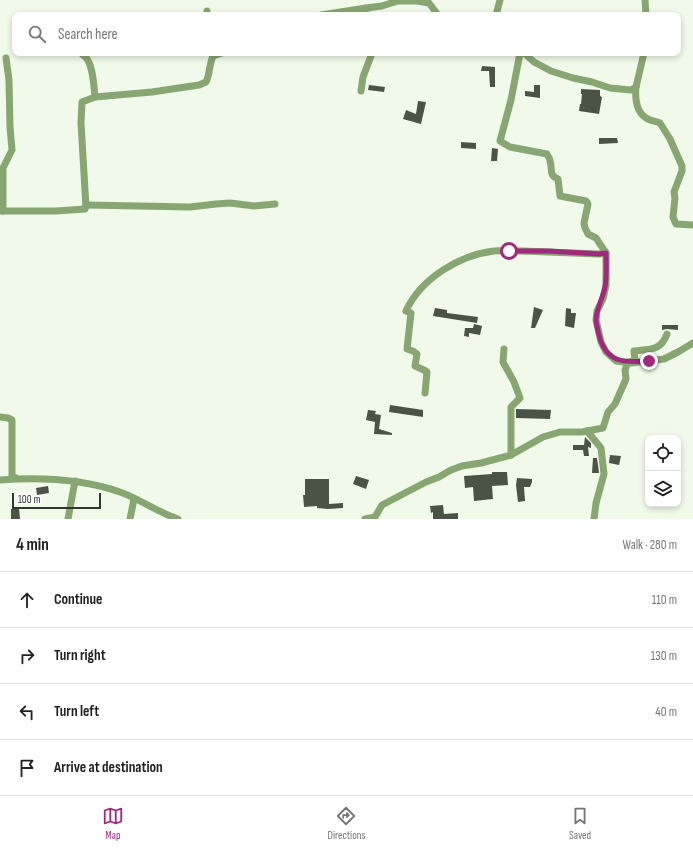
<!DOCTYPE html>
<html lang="en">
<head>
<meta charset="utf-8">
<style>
	:root { --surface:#fff; --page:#f6f6f6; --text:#222; --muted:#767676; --line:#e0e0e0; --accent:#a2287e }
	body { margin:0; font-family:"Sofia Sans Condensed",sans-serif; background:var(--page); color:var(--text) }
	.controls { position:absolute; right:12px; bottom:12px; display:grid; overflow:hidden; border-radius:8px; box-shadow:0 2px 6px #0003 }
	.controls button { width:36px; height:36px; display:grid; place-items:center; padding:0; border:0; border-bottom:1px solid var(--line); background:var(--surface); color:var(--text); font:20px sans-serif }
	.scale { position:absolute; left:12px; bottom:10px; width:89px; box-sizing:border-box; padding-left:4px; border:2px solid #333731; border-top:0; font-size:11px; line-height:14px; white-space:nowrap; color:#333731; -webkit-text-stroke:3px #fff; paint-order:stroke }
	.stop { position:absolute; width:12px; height:12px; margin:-9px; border:3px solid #a2287e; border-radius:50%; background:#fff }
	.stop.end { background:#a2287e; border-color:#fff; box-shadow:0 1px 4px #0008 }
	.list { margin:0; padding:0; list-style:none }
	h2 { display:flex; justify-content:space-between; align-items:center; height:52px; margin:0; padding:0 16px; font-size:17px }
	h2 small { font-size:13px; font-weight:400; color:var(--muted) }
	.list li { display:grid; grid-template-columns:26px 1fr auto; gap:12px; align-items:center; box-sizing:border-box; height:56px; padding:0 16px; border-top:1px solid var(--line) }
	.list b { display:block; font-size:15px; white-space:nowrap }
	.list em { font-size:13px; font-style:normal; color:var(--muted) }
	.icon { flex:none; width:22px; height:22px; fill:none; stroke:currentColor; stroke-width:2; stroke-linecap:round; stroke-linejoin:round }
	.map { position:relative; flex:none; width:693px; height:519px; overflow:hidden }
	.search { position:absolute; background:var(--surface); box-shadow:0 2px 6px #0003; left:12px; right:12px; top:12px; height:44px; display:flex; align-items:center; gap:10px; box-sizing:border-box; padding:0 14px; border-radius:8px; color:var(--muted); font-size:15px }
	.sheet { height:276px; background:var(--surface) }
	nav { display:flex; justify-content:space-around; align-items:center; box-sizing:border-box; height:56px; border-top:1px solid var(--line); background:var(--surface); font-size:11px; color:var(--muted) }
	nav a { display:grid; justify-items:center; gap:2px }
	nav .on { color:var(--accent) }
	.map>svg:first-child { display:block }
	.building { fill:#4b5246 }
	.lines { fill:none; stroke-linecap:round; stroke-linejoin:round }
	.minor { stroke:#88a672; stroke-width:7 }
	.route { stroke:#a2287e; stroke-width:5 }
</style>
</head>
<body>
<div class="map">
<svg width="693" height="519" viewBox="0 0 693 519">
	<rect width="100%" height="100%" fill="#f0f9ea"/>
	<g class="building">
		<path d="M 482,66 L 495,67 L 495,87 L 490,87 L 489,71 L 481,71 Z"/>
		<path d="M 369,85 L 385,87 L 384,92 L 368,90 Z"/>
		<path d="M 534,85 L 540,85 L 540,98 L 525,96 L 525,91 L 534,92 Z"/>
		<path d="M 581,89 L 600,90 L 600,96 L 602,97 L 599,114 L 579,111 L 580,104 L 581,104 L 582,94 L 581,94 Z"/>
		<path d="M 418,101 L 426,102 L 421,124 L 403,119 L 406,110 L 416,114 Z"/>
		<path d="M 599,138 L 617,138 L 618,143 L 599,144 Z"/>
		<path d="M 461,142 L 476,143 L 476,149 L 461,148 Z"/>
		<path d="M 492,148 L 498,149 L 497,161 L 491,161 Z"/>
		<path d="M 534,307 L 543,310 L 535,328 L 531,328 Z"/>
		<path d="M 435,308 L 447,310 L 447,313 L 478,317 L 477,323 L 433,316 Z"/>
		<path d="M 566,308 L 571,309 L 571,313 L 576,313 L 574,328 L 565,326 Z"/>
		<path d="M 474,324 L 482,326 L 480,335 L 469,333 L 469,337 L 464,336 L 465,328 L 473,328 Z"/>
		<path d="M 662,325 L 678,325 L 678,330 L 667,329 L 662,330 Z"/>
		<path d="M 390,405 L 423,410 L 423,417 L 389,412 Z"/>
		<path d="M 516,409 L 551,410 L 550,419 L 516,418 Z"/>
		<path d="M 368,410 L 376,411 L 375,414 L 381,415 L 379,429 L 392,433 L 392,435 L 374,434 L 375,422 L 366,420 Z"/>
		<path d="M 585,437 L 591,443 L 591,448 L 588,447 L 589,456 L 584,456 L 583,450 L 573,450 L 573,445 L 584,445 Z"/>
		<path d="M 610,455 L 621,456 L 619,465 L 609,463 Z"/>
		<path d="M 593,458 L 597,458 L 599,473 L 592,473 Z"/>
		<path d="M 492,472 L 507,472 L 508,485 L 492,486 L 493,499 L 474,501 L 473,487 L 465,488 L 464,476 L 492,474 Z"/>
		<path d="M 356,476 L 369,480 L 366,489 L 353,484 Z"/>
		<path d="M 517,478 L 532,479 L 532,482 L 530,487 L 524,487 L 525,501 L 518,502 L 516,485 Z"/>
		<path d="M 305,479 L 329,479 L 329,504 L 343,503 L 343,508 L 328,509 L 317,508 L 317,506 L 304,507 L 303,495 L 305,495 Z"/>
		<path d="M 48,486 L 49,493 L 37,495 L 36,488 Z"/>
		<path d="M 443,505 L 444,514 L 458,513 L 458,519 L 433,519 L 433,512 L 431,513 L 430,506 Z"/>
		<path d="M 19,508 L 20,519 L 11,519 L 11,509 Z"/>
	</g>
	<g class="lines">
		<g class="minor">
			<path d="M 645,0 L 646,15"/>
			<path d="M 207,15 L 207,11"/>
			<path d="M 321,15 L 366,8"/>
			<path d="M 367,15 L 366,8 L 382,6 L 398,1 L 417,1 L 429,3 L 438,15"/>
			<path d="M 496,15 L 500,0"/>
			<path d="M 84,53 L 83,55 C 93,60 94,87 95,97"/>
			<path d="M 520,53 L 511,100 L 500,141 L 510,147 L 547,154 C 548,157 550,158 550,161 C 553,169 548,175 558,179 L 560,196 L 586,201 L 588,204 L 584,223 L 585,228 L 588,234 L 596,238 L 606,253 L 606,285 L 603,299 L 597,311 L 596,320 L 601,342 L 606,352 L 616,361 L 631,363 L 664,359 L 678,352 L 693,343"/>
			<path d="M 524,53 L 534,62 L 551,71 L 573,78 L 592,82 L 610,88 L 631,90 L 636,87 L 644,53"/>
			<path d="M 636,87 C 635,98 636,113 648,119 C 651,121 656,121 660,123 L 670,139 L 682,166 L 682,171 L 674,192 L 675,198 L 673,217 L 676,224 L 693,225"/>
			<path d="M 361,91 L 363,77 L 371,56 L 370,53"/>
			<path d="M 86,205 L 190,207 L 216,204 L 230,203 L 254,206 L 275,204"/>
			<path d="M 0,211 L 3,211 L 3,168 L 12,150 L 10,127 L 9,80 L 6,58"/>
			<path d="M 3,211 L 56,211 L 85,209 L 86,207 L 81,123 L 82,102 L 95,97 L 152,92 L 199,85 L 206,82 C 210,74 209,65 213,56 L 222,53"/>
			<path d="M 504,349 L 503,362 L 514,382 L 520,398 L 511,407 L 511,455"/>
			<path d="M 425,393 L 427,372 L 424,370 L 415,366 L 417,354 L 413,351 L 407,349 L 411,313 L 406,311 C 421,278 460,255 494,251 C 503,250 513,251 522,251 C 548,252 573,253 599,254 L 606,253"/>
			<path d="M 0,417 L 8,418 L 12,420 L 12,476 L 16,478"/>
			<path d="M 587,431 L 601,448 L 604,474 L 596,503 L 594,519"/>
			<path d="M 0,480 C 40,477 82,479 120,492 C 140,499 157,512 178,519"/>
			<path d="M 68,519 L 75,481"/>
			<path d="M 130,519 L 134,499"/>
			<path d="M 365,519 L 375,517 L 382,505 L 426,482 L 439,477 L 451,470 L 462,466 L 481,463 L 511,455 L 543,437 L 560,432 L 582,432 L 603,428 L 608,412 L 615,404 L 626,379 L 625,370 L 628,362 L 635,360 L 634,351 C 650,349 661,351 667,334"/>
		</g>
	</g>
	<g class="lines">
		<path class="route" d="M 509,251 L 548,251 L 599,254 L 606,253 C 606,264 607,276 605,287 C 603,298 596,309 596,320 C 596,324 598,330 599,335 C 606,363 624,363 649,361"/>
	</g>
</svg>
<div class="controls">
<button><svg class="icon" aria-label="locate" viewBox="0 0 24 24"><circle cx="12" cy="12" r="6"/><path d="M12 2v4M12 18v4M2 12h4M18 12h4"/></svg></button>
<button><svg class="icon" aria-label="layers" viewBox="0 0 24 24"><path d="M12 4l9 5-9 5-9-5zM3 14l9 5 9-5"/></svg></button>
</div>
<div class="scale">100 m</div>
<div class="stop" style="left:509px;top:251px"></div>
<div class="stop end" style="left:649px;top:361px"></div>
<div class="search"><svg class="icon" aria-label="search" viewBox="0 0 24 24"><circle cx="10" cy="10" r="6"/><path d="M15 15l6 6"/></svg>Search here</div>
</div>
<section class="sheet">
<h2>4 min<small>Walk · 280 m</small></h2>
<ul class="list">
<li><svg class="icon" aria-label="ahead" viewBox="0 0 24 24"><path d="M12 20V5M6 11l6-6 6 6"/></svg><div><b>Continue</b></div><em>110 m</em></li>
<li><svg class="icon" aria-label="right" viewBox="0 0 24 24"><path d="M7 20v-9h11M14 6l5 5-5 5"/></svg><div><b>Turn right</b></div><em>130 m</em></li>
<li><svg class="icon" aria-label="left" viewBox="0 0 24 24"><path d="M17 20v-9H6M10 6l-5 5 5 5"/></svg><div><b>Turn left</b></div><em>40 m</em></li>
<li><svg class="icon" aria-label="arrive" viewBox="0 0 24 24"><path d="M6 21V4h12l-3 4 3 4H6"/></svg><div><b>Arrive at destination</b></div></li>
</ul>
</section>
<nav>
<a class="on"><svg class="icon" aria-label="map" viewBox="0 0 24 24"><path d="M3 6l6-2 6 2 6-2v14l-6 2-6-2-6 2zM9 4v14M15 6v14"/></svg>Map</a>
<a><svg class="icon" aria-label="directions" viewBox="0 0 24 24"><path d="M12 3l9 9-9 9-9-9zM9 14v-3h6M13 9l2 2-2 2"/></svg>Directions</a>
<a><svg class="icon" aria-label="saved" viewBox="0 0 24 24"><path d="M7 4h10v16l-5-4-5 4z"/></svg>Saved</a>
</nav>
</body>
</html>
